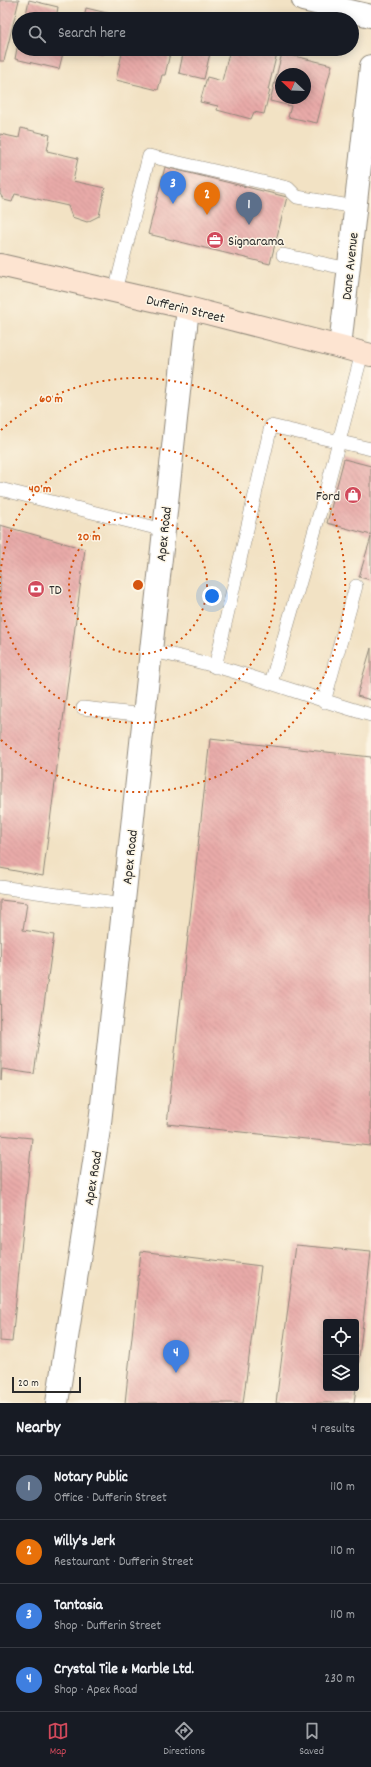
<!DOCTYPE html>
<html lang="en">
<head>
<meta charset="utf-8">
<style>
	:root { --surface:#171b24; --page:#242831; --text:#f1f3f6; --muted:#9ea1a6; --line:#363941; --accent:#d1495b }
	body { margin:0; font-family:Dekko,sans-serif; background:var(--page); color:var(--text) }
	.controls { position:absolute; right:12px; bottom:12px; display:grid; overflow:hidden; border-radius:4px; box-shadow:0 2px 10px #0003 }
	.controls button { width:36px; height:36px; display:grid; place-items:center; padding:0; border:0; border-bottom:1px solid var(--line); background:var(--surface); color:var(--text); font:20px sans-serif }
	.compass { position:absolute; left:275px; top:68px; width:36px; height:36px; border-radius:50%; background:var(--surface); box-shadow:0 2px 10px #0003; rotate:293deg }
	.scale { position:absolute; left:12px; bottom:10px; width:69px; box-sizing:border-box; padding-left:4px; border:2px solid #2b2b2b; border-top:0; font-size:11px; line-height:14px; white-space:nowrap; color:#2b2b2b; -webkit-text-stroke:3px #fcf5e5; paint-order:stroke }
	.you { position:absolute; left:212px; top:596px; width:14px; height:14px; margin:-10px; border:3px solid #fff; border-radius:50%; background:#1a73e8; box-shadow:0 0 0 6px #1a73e833 }
	.badge { display:grid; place-items:center; width:26px; height:26px; border-radius:50%; background:var(--accent); color:#fff; font-size:13px; font-weight:700 }
	.pin { position:absolute; translate:-50% -33px; filter:drop-shadow(0 1px 2px #0008) }
	.pin::after { content:''; position:absolute; top:21px; width:14px; height:12px; background:inherit; clip-path:polygon(0 0,100% 0,50% 100%) }
	.list { margin:0; padding:0; list-style:none }
	h2 { display:flex; justify-content:space-between; align-items:center; height:52px; margin:0; padding:0 16px; font-size:17px }
	h2 small { font-size:13px; font-weight:400; color:var(--muted) }
	.list li { display:grid; grid-template-columns:26px 1fr auto; gap:12px; align-items:center; box-sizing:border-box; height:64px; padding:0 16px; border-top:1px solid var(--line) }
	.list b { display:block; font-size:15px; white-space:nowrap }
	.list p { margin:0; font-size:13px; white-space:nowrap; color:var(--muted) }
	.list em { font-size:13px; font-style:normal; color:var(--muted) }
	.icon { flex:none; width:22px; height:22px; fill:none; stroke:currentColor; stroke-width:2; stroke-linecap:round; stroke-linejoin:round }
	.map { position:relative; flex:none; width:371px; height:1403px; overflow:hidden }
	.search { position:absolute; background:var(--surface); box-shadow:0 2px 10px #0003; left:12px; right:12px; top:12px; height:44px; display:flex; align-items:center; gap:10px; box-sizing:border-box; padding:0 14px; border-radius:22px; color:var(--muted); font-size:15px }
	.sheet { height:308px; background:var(--surface) }
	nav { display:flex; justify-content:space-around; align-items:center; box-sizing:border-box; height:56px; border-top:1px solid var(--line); background:var(--surface); font-size:11px; color:var(--muted) }
	nav a { display:grid; justify-items:center; gap:2px }
	nav .on { color:var(--accent) }
	.map>svg:first-child { display:block }
	.building { fill:url(#building-back-hatch); fill-rule:evenodd }
	.lines { fill:none; stroke-linecap:round; stroke-linejoin:round }
	.lane-casing { stroke:#8e8678; stroke-width:14 }
	.street-casing { stroke:#8e8678; stroke-width:24 }
	.secondary-casing { stroke:#8e8678; stroke-width:24 }
	.lane { stroke:#fff; stroke-width:13 }
	.street { stroke:#fff; stroke-width:22 }
	.secondary { stroke:#fde4d1; stroke-width:22 }
	.ring { fill:none; stroke:#d5540f; stroke-width:2; stroke-dasharray:2 4 }
	.labels { text-anchor:middle; stroke-width:3; stroke-linejoin:round; paint-order:stroke }
	.poi-label { font-size:14px; fill:#2b2b2b; stroke:#fcf5e5; text-anchor:start }
	.street-label { font-size:14px; fill:#2b2b2b; stroke:#fcf5e5 }
	.centre { fill:#d5540f; stroke:#fcf5e5; stroke-width:2 }
	.ring-label { font-size:12px; text-anchor:middle; font-weight:bold; fill:#d5540f; stroke:#fcf5e5; stroke-width:3; stroke-linejoin:round; paint-order:stroke }
</style>
</head>
<body>
<div class="map">
<svg width="371" height="1403" viewBox="0 0 371 1403">
	<defs>
		<pattern id="building-back-hatch" width="6" height="6" patternUnits="userSpaceOnUse"><rect width="6" height="6" fill="#e8aaa8"/><path d="M-1 5l2 2M0 0l6 6M5-1l2 2" fill="none" stroke="#c79291"/></pattern>
	</defs>
	<rect width="100%" height="100%" fill="#fcf5e5"/>
	<filter id="ink" filterUnits="userSpaceOnUse"><feTurbulence type="fractalNoise" baseFrequency=".025" numOctaves="2"/><feDisplacementMap in="SourceGraphic" scale="8" xChannelSelector="R" yChannelSelector="G"/><feConvolveMatrix kernelMatrix="1 2 1 2 8 2 1 2 1" color-interpolation-filters="sRGB"/></filter>
	<filter id="wash" filterUnits="userSpaceOnUse"><feTurbulence type="fractalNoise" baseFrequency=".012" numOctaves="4" result="noise"/><feDisplacementMap in="SourceGraphic" scale="16" xChannelSelector="R" yChannelSelector="G"/><feGaussianBlur stdDeviation="0.9" result="paint"/><feColorMatrix in="noise" values="0 0 0 0 0 0 0 0 0 0 0 0 0 0 0 0 0 1.4 0 .05"/><feComposite in="paint" operator="in"/></filter>
	<g filter="url(#wash)">
		<rect width="100%" height="100%" fill="#f2e2c4"/>
		<g id="blocks">
			<g class="building">
				<path d="M 0,0 L 19,0 L 4,61 L 0,61 Z"/>
				<path d="M 29,0 L 58,7 L 56,19 L 25,19 Z"/>
				<path d="M 86,8 L 111,14 L 125,19 L 84,19 Z"/>
				<path d="M 131,16 L 142,18 L 142,19 L 130,19 Z"/>
				<path d="M 18,43 L 19,49 L 64,49 L 59,69 L 15,59 Z"/>
				<path d="M 83,49 L 103,49 L 102,54 Z"/>
				<path d="M 123,49 L 171,49 L 165,75 L 162,75 L 158,90 L 116,80 Z"/>
				<path d="M 184,49 L 211,49 L 204,79 L 179,73 Z"/>
				<path d="M 230,49 L 260,49 L 277,53 L 268,90 L 270,90 L 264,114 L 254,112 L 251,119 L 217,110 L 218,106 L 200,102 L 207,77 L 222,81 Z"/>
				<path d="M 282,53 L 332,65 L 317,123 L 288,117 L 291,106 L 270,101 ZM 281,74 L 305,74 L 305,98 L 281,98 Z"/>
				<path d="M 21,128 L 50,135 L 47,151 L 78,158 L 73,181 L 105,188 L 99,216 L 87,222 L 72,217 L 68,206 L 15,194 L 12,202 L 4,200 L 0,194 L 0,134 L 19,138 Z"/>
				<path d="M 165,167 L 287,197 L 270,264 L 148,234 Z"/>
				<path d="M 344,459 L 371,466 L 371,535 L 327,523 Z"/>
				<path d="M 0,525 L 85,549 L 43,876 L 0,868 Z"/>
				<path d="M 371,537 L 371,580 L 359,577 Z"/>
				<path d="M 371,648 L 371,700 L 357,696 Z"/>
				<path d="M 210,739 L 371,757 L 371,1146 L 167,1124 Z"/>
				<path d="M 0,900 L 27,903 L 23,930 L 54,935 L 34,1074 L 2,1069 L 1,1080 Z"/>
				<path d="M 0,1135 L 32,1138 L 12,1342 L 0,1341 Z"/>
				<path d="M 296,1245 L 371,1252 L 357,1376 L 356,1322 L 326,1322 L 326,1388 L 356,1388 L 354,1403 L 276,1403 Z"/>
				<path d="M 141,1251 L 261,1266 L 243,1403 L 125,1403 Z"/>
			</g>
		</g>
	</g>
	<g filter="url(#ink)">
		<use href="#blocks" fill-opacity="0" stroke="#8e8678" stroke-width="1"/>
		<g class="lines">
			<g class="lane-casing">
				<g id="lane">
					<path d="M 283,255 L 349,269"/>
					<path d="M 115,291 L 149,156 L 288,188 L 297,197 L 355,207"/>
					<path d="M 0,489 L 164,530"/>
					<path d="M 152,651 C 227,665 298,694 371,715"/>
					<path d="M 215,667 L 271,426 L 371,449"/>
					<path d="M 271,683 L 326,491 L 362,353"/>
					<path d="M 324,702 L 356,586"/>
					<path d="M 83,708 L 144,715"/>
					<path d="M 0,887 L 124,904"/>
				</g>
			</g>
			<g class="street-casing">
				<g id="street">
					<path d="M 303,0 L 371,16"/>
					<path d="M 340,347 L 371,66"/>
					<path d="M 57,1403 L 100,1123 L 188,308"/>
				</g>
			</g>
			<g class="secondary-casing">
				<path id="secondary" d="M 0,265 L 188,308 L 371,355"/>
			</g>
			<use href="#lane" class="lane"/>
			<use href="#street" class="street"/>
			<use href="#secondary" class="secondary"/>
		</g>
	</g>
	<g class="ring">
		<circle cx="138" cy="585" r="69"/>
		<path d="M0 584A138 138 0 1 1 0 586"/>
		<path d="M1 430A207 207 0 1 1 1 740"/>
	</g>
	<defs>
		<g id="office-disc" transform="scale(0.9)"><circle r="9.5" fill="#d1495b" stroke="#fcf5e5"/><path d="M-6-3h4V-5.5h4V-3h4V5H-6ZM-1-4.5V-3h2v-1.5ZM-6 0V1H6V0Z" fill="#fff"/></g>
		<g id="shop-disc" transform="scale(0.9)"><circle r="9.5" fill="#d1495b" stroke="#fcf5e5"/><path d="M-5-2.5h2.3a2.7 3.5 0 0 1 5.4 0H5L5.5 6h-11ZM-1.5-2.5h3a1.5 2.3 0 0 0-3 0Z" fill="#fff"/></g>
		<g id="bank-disc" transform="scale(0.9)"><circle r="9.5" fill="#d1495b" stroke="#fcf5e5"/><path d="M-6-4H6V4H-6ZM0-2.3a2.3 2.3 0 1 0 0 4.6a2.3 2.3 0 1 0 0-4.6Z" fill="#fff"/></g>
	</defs>
	<g fill-rule="evenodd">
		<use href="#office-disc" x="215" y="240"/>
		<use href="#shop-disc" x="353" y="495"/>
		<use href="#bank-disc" x="36" y="589"/>
	</g>
	<g class="labels">
		<g class="poi-label">
			<text x="228" y="245">Signarama</text>
			<text x="340" y="500" text-anchor="end">Ford</text>
			<text x="49" y="594">TD</text>
		</g>
		<g class="street-label">
			<text transform="translate(349 266) rotate(-84)" y="5">Dane Avenue</text>
			<text transform="translate(186 308) rotate(14)" y="5">Dufferin Street</text>
			<text transform="translate(163 534) rotate(-84)" y="5">Apex Road</text>
			<text transform="translate(129 857) rotate(-84)" y="5">Apex Road</text>
			<text transform="translate(92 1178) rotate(-81)" y="5">Apex Road</text>
		</g>
	</g>
	<circle cx="138" cy="585" r="6" class="centre"/>
	<g class="ring-label">
		<text x="51" y="402">60 m</text>
		<text x="40" y="492">40 m</text>
		<text x="89" y="540">20 m</text>
	</g>
</svg>
<div class="controls">
<button><svg class="icon" aria-label="locate" viewBox="0 0 24 24"><circle cx="12" cy="12" r="6"/><path d="M12 2v4M12 18v4M2 12h4M18 12h4"/></svg></button>
<button><svg class="icon" aria-label="layers" viewBox="0 0 24 24"><path d="M12 4l9 5-9 5-9-5zM3 14l9 5 9-5"/></svg></button>
</div>
<svg class="compass" viewBox="-18 -18 36 36"><path d="M0-13l5 13h-10z" fill="#e53935"/><path d="M0 13l5-13h-10z" fill="#9ea1a6"/></svg>
<div class="scale">20 m</div>
<div class="you"></div>
<div class="pin badge" style="left:249px;top:225px;background:#5c6f8a">1</div>
<div class="pin badge" style="left:207px;top:215px;background:#e8710a">2</div>
<div class="pin badge" style="left:173px;top:204px;background:#3f7fe0">3</div>
<div class="pin badge" style="left:176px;top:1373px;background:#3f7fe0">4</div>
<div class="search"><svg class="icon" aria-label="search" viewBox="0 0 24 24"><circle cx="10" cy="10" r="6"/><path d="M15 15l6 6"/></svg>Search here</div>
</div>
<section class="sheet">
<h2>Nearby<small>4 results</small></h2>
<ul class="list">
<li><span class="badge" style="background:#5c6f8a">1</span><div><b>Notary Public</b><p>Office · Dufferin Street</p></div><em>110 m</em></li>
<li><span class="badge" style="background:#e8710a">2</span><div><b>Willy's Jerk</b><p>Restaurant · Dufferin Street</p></div><em>110 m</em></li>
<li><span class="badge" style="background:#3f7fe0">3</span><div><b>Tantasia</b><p>Shop · Dufferin Street</p></div><em>110 m</em></li>
<li><span class="badge" style="background:#3f7fe0">4</span><div><b>Crystal Tile &amp; Marble Ltd.</b><p>Shop · Apex Road</p></div><em>230 m</em></li>
</ul>
</section>
<nav>
<a class="on"><svg class="icon" aria-label="map" viewBox="0 0 24 24"><path d="M3 6l6-2 6 2 6-2v14l-6 2-6-2-6 2zM9 4v14M15 6v14"/></svg>Map</a>
<a><svg class="icon" aria-label="directions" viewBox="0 0 24 24"><path d="M12 3l9 9-9 9-9-9zM9 14v-3h6M13 9l2 2-2 2"/></svg>Directions</a>
<a><svg class="icon" aria-label="saved" viewBox="0 0 24 24"><path d="M7 4h10v16l-5-4-5 4z"/></svg>Saved</a>
</nav>
</body>
</html>
